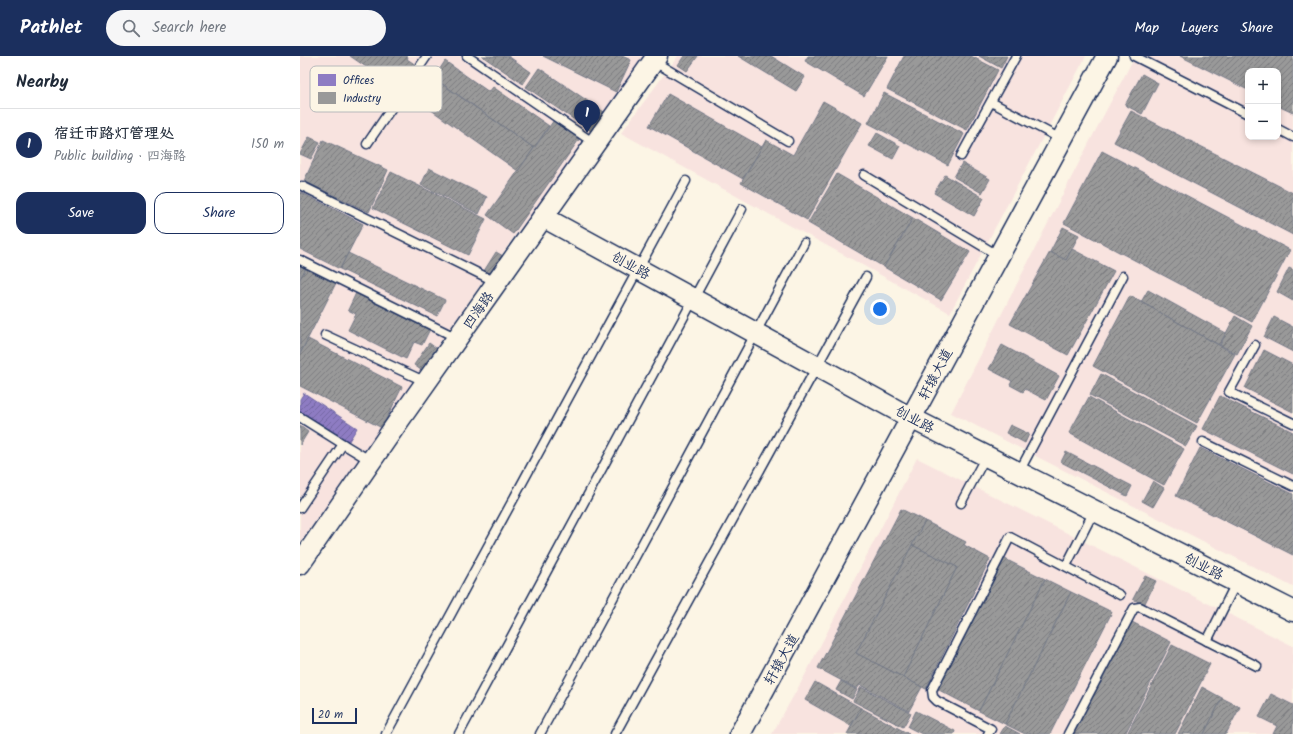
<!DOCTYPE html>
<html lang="en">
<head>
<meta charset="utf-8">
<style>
	:root { --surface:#fff; --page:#f6f6f7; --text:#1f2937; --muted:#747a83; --line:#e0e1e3; --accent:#1b2f5e }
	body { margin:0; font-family:Kalam,"LXGW WenKai TC",sans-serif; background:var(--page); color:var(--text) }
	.controls { position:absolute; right:12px; top:12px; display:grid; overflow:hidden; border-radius:8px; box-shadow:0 2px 6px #0003 }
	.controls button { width:36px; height:36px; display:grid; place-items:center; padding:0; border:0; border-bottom:1px solid var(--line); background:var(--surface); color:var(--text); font:20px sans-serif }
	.scale { position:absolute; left:12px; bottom:10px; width:45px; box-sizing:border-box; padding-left:4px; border:2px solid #1b2f5e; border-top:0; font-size:11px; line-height:14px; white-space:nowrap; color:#1b2f5e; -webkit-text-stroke:3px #fcf5e5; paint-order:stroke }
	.you { position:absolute; left:580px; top:253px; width:14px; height:14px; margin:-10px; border:3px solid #fff; border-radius:50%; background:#1a73e8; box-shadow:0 0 0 6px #1a73e833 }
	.badge { display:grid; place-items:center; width:26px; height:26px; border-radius:50%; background:var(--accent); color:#fff; font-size:13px; font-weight:700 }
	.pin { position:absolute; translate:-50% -33px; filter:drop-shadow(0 1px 2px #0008) }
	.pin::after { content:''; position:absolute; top:21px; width:14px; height:12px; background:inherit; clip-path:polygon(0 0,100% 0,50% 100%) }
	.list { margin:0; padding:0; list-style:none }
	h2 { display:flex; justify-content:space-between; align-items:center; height:52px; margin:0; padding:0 16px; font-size:17px }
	h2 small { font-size:13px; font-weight:400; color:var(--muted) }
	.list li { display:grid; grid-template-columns:26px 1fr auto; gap:12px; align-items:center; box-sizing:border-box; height:72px; padding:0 16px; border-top:1px solid var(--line) }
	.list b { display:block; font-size:15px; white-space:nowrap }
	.list p { margin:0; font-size:13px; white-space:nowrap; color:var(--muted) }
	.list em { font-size:13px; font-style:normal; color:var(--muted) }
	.actions { display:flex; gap:8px; padding:12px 16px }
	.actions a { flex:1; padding:9px 0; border:1px solid var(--accent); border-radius:12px; text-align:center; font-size:14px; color:var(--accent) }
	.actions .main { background:var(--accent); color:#fff }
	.icon { flex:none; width:22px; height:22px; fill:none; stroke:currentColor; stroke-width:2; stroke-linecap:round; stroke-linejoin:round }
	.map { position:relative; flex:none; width:993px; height:678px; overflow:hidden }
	header { display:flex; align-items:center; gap:24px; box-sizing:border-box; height:56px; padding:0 20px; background:var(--accent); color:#fff }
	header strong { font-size:19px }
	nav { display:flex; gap:22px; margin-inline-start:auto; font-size:14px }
	.search { width:280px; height:36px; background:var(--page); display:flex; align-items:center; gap:10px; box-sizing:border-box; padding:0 14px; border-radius:22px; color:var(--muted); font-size:15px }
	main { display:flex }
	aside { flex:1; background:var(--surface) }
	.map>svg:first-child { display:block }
	.built { fill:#f8e3df; fill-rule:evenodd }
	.offices { fill:url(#offices-hatch); stroke:#6c65a5 }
	.industry { fill:url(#industry-hatch); stroke:#737987 }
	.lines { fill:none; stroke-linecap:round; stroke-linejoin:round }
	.service-casing { stroke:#1b2f5e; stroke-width:11 }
	.tertiary-casing { stroke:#1b2f5e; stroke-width:23 }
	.service { stroke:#fcf5e5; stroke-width:8 }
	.tertiary { stroke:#fcf5e5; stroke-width:20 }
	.labels { text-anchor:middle; stroke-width:4; stroke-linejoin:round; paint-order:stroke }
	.street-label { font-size:14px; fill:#1b2f5e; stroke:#fcf5e5 }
	.key { fill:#fcf5e5; stroke:#b8babc; stroke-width:1 }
	.key-label { font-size:11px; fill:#1b2f5e }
</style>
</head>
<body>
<header>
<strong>Pathlet</strong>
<div class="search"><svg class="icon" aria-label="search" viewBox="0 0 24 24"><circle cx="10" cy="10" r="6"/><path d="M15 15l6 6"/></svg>Search here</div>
<nav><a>Map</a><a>Layers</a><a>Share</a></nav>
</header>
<main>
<aside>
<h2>Nearby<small></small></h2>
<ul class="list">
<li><span class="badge">1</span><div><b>宿迁市路灯管理处</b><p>Public building · 四海路</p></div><em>150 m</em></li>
</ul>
<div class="actions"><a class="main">Save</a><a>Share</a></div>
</aside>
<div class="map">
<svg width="993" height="678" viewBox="0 0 993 678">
	<defs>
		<pattern id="offices-hatch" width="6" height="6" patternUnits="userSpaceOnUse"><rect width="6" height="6" fill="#8e7cc3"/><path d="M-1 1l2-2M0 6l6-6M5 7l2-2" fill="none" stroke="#7366a2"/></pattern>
		<pattern id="industry-hatch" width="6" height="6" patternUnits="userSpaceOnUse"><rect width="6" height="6" fill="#999"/><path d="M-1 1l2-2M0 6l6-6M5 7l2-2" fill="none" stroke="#7c7d80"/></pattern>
	</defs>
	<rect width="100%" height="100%" fill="#fcf5e5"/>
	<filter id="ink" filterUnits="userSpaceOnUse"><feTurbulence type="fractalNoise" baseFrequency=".025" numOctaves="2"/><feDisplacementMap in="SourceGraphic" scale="8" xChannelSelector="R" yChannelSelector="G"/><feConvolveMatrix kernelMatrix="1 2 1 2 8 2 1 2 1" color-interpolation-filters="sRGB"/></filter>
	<g filter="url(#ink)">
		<g class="built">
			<path d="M 0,0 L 349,0 L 311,53 L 214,181 L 0,487 Z"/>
			<path d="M 378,0 L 786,0 L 650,257 L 321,77 Z"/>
			<path d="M 835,0 L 993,0 L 993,531 L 651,357 L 790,85 ZM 948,15 L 978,15 L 978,81 L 948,81 Z"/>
			<path d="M 617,402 L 993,590 L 993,678 L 472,678 L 503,623 Z"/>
		</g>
		<path class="offices" d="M 4,337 L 57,372 L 47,388 L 0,357 L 0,343 Z"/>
		<g class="industry">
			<path d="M 50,0 L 106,0 L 108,1 L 107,3 L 116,9 L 100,34 Z"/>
			<path d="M 182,0 L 208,0 L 231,16 L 223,28 Z"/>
			<path d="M 243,0 L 322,0 L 331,4 L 316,36 Z"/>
			<path d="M 384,0 L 398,0 L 387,15 L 378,9 Z"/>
			<path d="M 438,0 L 471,0 L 505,21 L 496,35 Z"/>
			<path d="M 508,0 L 588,0 L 564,40 L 505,5 Z"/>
			<path d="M 604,0 L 671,0 L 698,14 L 667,74 L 587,33 Z"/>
			<path d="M 679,0 L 707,0 L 701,12 Z"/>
			<path d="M 880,0 L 993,0 L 993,57 L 978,50 L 978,15 L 948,15 L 948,34 Z"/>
			<path d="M 145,5 L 189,36 L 193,31 L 249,70 L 234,92 L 134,22 Z"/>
			<path d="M 239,12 L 304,56 L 291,75 L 226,31 Z"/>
			<path d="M 123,15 L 234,92 L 218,115 L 107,37 Z"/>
			<path d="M 842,18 L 858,27 L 842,58 L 825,49 Z"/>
			<path d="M 584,37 L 664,78 L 648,109 L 568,67 Z"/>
			<path d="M 368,38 L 462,91 L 443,123 L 349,70 Z"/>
			<path d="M 523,45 L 562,67 L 507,164 L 441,127 L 466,84 L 493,99 Z"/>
			<path d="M 831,55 L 993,137 L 993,179 L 814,86 Z"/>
			<path d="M 254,64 L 280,82 L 213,178 L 187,159 Z"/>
			<path d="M 577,77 L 600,90 L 593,103 L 569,90 Z"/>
			<path d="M 9,81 L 20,86 L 11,103 L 0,98 Z"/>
			<path d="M 23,84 L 88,114 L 69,156 L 4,125 Z"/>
			<path d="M 802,95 L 990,194 L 952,266 L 764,167 Z"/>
			<path d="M 662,107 L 690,123 L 682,137 L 654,121 Z"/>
			<path d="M 129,112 L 187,141 L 179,158 L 121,129 Z"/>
			<path d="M 91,116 L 186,163 L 168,199 L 73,152 Z"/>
			<path d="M 537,118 L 613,162 L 584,211 L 508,167 Z"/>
			<path d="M 645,119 L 684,142 L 674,160 L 634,137 Z"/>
			<path d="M 0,136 L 63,168 L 40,213 L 0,193 Z"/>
			<path d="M 613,162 L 670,196 L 641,244 L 584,211 Z"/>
			<path d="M 763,171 L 779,179 L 766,204 L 750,196 Z"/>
			<path d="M 772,193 L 814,215 L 768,299 L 710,268 L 750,196 L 766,204 Z"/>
			<path d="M 196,196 L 203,200 L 191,220 L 184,215 Z"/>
			<path d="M 48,197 L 145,244 L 137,260 L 40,213 Z"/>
			<path d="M 0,209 L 6,212 L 0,223 Z"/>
			<path d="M 6,212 L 36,227 L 0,298 L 0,223 Z"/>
			<path d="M 989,212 L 993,214 L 993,245 L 977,236 Z"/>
			<path d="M 848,234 L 926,277 L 919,289 L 841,246 Z"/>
			<path d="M 56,237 L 130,273 L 122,289 L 114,286 L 106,303 L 48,274 L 56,258 L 48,254 Z"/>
			<path d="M 830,240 L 935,298 L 897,367 L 793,310 Z"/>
			<path d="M 935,260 L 952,270 L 937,298 L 920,289 Z"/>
			<path d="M 974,261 L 993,271 L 993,296 L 964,281 Z"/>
			<path d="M 8,283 L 102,331 L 82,372 L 0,330 L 0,298 Z"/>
			<path d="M 129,287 L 140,295 L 125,317 L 114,309 Z"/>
			<path d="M 702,289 L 759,320 L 746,344 L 725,333 L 723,336 L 710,329 L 712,325 L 689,313 Z"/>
			<path d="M 964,294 L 993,309 L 993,356 L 945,332 Z"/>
			<path d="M 801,318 L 897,370 L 886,390 L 790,339 Z"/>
			<path d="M 920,340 L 993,376 L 993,418 L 903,373 Z"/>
			<path d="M 789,341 L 884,393 L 864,429 L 769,377 Z"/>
			<path d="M 710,369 L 729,378 L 725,387 L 706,377 Z"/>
			<path d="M 0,370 L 8,376 L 0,389 Z"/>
			<path d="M 900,392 L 993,438 L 993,499 L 876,440 Z"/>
			<path d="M 766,396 L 832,430 L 827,440 L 761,406 Z"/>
			<path d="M 853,425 L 864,432 L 853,451 L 842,445 Z"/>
			<path d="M 601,453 L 625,465 L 556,597 L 622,631 L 609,655 L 560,629 L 557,633 L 518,612 Z"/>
			<path d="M 625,465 L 666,486 L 664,489 L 690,503 L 626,633 L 603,621 L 657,511 L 612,489 Z"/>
			<path d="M 612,489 L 657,511 L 603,621 L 556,597 Z"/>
			<path d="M 703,502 L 745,523 L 679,655 L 637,633 Z"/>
			<path d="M 845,520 L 856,525 L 844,549 L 833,543 Z"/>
			<path d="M 745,523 L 771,536 L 705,668 L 679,655 Z"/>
			<path d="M 771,536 L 812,556 L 750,678 L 725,678 L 705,668 Z"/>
			<path d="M 830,565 L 871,586 L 825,678 L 773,678 Z"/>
			<path d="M 872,589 L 910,608 L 875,678 L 827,678 Z"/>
			<path d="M 541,625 L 557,634 L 552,643 L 536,634 Z"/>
			<path d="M 515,626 L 561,652 L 551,670 L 505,644 Z"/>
			<path d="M 561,631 L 611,657 L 603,671 L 553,645 Z"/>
			<path d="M 902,631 L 922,642 L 904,678 L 878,678 Z"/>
			<path d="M 971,638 L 993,649 L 993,678 L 973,678 L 977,670 L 959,661 Z"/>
			<path d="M 922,642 L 940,651 L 926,678 L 904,678 Z"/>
			<path d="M 561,652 L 609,678 L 547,678 Z"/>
			<path d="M 616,655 L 655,675 L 654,678 L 622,678 L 608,671 Z"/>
			<path d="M 705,670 L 720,678 L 700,678 Z"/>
		</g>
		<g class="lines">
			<g class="service-casing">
				<g id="service">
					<path d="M 167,0 L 294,87"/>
					<path d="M 834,0 L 948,58"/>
					<path d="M 353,5 L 488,85"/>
					<path d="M 691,46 L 761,83"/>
					<path d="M 978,73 L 993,81"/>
					<path d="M 67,88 L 127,0"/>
					<path d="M 661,100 L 716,0"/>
					<path d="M 564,119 L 699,200"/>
					<path d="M 2,130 L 196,226"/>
					<path d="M 0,204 L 157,282"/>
					<path d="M 25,279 L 126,326"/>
					<path d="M 955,289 L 929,336 L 993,367"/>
					<path d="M 0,361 L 43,388 L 0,452"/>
					<path d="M 903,386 L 993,430"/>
					<path d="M 43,388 L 71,405"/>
					<path d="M 719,416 L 823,220"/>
					<path d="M 661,447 L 686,400"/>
					<path d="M 766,510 L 794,455"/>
					<path d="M 907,585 L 936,527"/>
					<path d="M 86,678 L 386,125"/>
					<path d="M 159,678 L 442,153"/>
					<path d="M 240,678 L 504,187"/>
					<path d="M 315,678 L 566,221"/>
					<path d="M 688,678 L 691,673 L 637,645 L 633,641 L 632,634 L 710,481 L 820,539"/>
					<path d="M 768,678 L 834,552 L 840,551 L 957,610"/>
				</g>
			</g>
			<g class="tertiary-casing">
				<g id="tertiary">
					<path d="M 243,161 L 611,362 L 993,555"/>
					<path d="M 0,508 L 100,363 L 357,0"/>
					<path d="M 440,678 L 807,0"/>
				</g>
			</g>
			<use href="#service" class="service"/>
			<use href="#tertiary" class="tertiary"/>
		</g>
	</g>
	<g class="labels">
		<g class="street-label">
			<text transform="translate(331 209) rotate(29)" y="5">创业路</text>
			<text transform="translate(178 254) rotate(-55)" y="5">四海路</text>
			<text transform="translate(635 318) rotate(-62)" y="5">轩辕大道</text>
			<text transform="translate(615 363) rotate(28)" y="5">创业路</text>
			<text transform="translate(904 510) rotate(27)" y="5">创业路</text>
			<text transform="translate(481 603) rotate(-61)" y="5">轩辕大道</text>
		</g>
	</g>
	<rect x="10" y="10" width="132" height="46" rx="6" class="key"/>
	<rect x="18" y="18" width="18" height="12" fill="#8e7cc3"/>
	<rect x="18" y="36" width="18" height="12" fill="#999"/>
	<g class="key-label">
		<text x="43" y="28">Offices</text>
		<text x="43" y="46">Industry</text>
	</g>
</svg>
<div class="controls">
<button>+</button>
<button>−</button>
</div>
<div class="scale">20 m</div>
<div class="you"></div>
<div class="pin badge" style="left:287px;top:77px">1</div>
</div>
</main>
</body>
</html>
